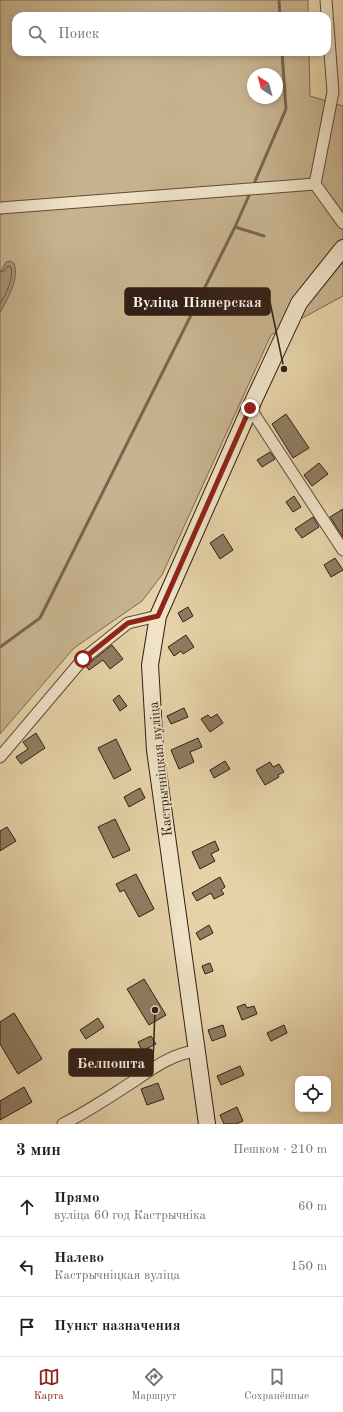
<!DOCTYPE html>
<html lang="ru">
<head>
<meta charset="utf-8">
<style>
	:root { --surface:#fff; --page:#f2f2f2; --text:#202124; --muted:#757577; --line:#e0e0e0; --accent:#8f2418 }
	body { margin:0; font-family:"Old Standard TT",serif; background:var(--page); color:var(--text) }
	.controls { position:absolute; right:12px; bottom:12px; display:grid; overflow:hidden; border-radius:8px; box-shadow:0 2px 6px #0003 }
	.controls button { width:36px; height:36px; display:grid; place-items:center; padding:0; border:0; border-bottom:1px solid var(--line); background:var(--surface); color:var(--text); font:20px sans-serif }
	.compass { position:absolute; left:247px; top:68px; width:36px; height:36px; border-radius:50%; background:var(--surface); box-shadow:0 2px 6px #0003; rotate:324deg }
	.stop { position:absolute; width:12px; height:12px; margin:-9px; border:3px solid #8f2418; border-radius:50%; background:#fff }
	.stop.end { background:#8f2418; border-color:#fff; box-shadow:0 1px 4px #0008 }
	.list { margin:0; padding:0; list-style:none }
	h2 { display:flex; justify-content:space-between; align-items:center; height:52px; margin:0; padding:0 16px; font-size:17px }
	h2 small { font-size:13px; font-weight:400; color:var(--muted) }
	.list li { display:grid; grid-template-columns:26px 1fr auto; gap:12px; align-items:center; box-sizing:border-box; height:60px; padding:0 16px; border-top:1px solid var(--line) }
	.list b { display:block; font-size:15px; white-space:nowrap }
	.list p { margin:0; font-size:13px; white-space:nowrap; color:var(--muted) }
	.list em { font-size:13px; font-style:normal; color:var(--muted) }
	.icon { flex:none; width:22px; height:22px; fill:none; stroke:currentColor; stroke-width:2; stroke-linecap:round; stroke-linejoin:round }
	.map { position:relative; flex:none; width:343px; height:1124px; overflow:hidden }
	.search { position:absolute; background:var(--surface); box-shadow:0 2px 6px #0003; left:12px; right:12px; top:12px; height:44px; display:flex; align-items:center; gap:10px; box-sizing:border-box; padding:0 14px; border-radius:12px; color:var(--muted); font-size:15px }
	.sheet { height:232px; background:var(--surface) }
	nav { display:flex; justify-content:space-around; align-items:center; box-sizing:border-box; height:56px; border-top:1px solid var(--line); background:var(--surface); font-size:11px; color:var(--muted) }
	nav a { display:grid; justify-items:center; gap:2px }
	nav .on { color:var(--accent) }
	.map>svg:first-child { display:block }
	.green { fill:#c7b38f; stroke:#7c6852; fill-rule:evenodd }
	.water { fill:#a89576; stroke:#78654f }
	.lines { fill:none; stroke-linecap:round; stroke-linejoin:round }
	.shore { stroke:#6c5a45; stroke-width:1 }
	.stream { stroke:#78654f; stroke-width:3 }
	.building { fill:#8f7c61; stroke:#311e14 }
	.street-casing { stroke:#5e4b39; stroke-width:13 }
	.secondary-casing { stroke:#311e14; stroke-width:18 }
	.street { stroke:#efe2c6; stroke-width:11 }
	.secondary { stroke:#efe2c6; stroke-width:16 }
	.route { stroke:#8f2418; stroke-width:5 }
	.labels { text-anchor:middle; stroke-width:3.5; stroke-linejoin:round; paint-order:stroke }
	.street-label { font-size:14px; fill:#311e14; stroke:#efe2c6 }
	.leader { fill:none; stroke:#311e14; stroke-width:1.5 }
	.callout-dot { fill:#311e14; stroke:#efe2c6; stroke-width:1.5 }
	.callout { fill:#311e14; stroke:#311e14; stroke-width:1.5 }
	.callout-label { font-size:15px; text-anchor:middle; font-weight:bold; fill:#fff }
</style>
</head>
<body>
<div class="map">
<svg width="343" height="1124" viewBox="0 0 343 1124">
	<rect width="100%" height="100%" fill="#e6d2a8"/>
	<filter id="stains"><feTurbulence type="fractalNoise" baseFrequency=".005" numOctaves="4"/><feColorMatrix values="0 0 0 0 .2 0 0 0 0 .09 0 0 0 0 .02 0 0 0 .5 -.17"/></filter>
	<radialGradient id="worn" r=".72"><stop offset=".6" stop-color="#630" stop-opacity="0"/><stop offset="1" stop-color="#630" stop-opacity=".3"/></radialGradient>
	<path class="green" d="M 0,0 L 308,0 L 308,16 L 16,16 L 16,52 L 309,52 L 310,96 L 343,106 L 343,296 L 271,335 L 162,575 L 142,601 L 74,648 L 0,734 ZM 253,74 L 277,74 L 277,98 L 253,98 Z"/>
	<path class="water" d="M 10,261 L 14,263 C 20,279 7,299 0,313 L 0,273 L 6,262 Z"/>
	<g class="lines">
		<path class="shore" d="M 0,272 L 4,271 L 8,266 L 11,267 C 14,279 6,294 0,304"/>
		<g class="stream">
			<path d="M 279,0 L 280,16"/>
			<path d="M 253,186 L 286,109 L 282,52"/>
			<path d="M 235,227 L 264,236"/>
			<path d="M 0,647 L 40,618 L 235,227 L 251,191"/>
		</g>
	</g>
	<g class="building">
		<path d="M 286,414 L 309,448 L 293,458 L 272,424 Z"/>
		<path d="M 270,452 L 275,459 L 262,467 L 257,460 Z"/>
		<path d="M 319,463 L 328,474 L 312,486 L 304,475 Z"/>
		<path d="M 294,496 L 301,507 L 293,512 L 286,502 Z"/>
		<path d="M 343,509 L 343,537 L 330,517 Z"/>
		<path d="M 313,517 L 319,527 L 302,538 L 295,529 Z"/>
		<path d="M 223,534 L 233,550 L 220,559 L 210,543 Z"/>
		<path d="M 335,558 L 343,570 L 331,577 L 324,565 Z"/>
		<path d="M 188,607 L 193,616 L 183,622 L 178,613 Z"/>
		<path d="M 186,635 L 194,647 L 183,654 L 181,651 L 174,656 L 168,647 Z"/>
		<path d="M 112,645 L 123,659 L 110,669 L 103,660 L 89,670 L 86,666 L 88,664 Z"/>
		<path d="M 119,695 L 127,706 L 120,711 L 113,700 Z"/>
		<path d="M 184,708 L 188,717 L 171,724 L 167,716 Z"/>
		<path d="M 217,714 L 223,723 L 210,732 L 201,719 L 208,715 L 211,718 Z"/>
		<path d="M 36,733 L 45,748 L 21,764 L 16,757 L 28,749 L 23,742 Z"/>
		<path d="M 198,738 L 202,747 L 190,752 L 194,762 L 179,769 L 171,750 Z"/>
		<path d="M 116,739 L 131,770 L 114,779 L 98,748 Z"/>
		<path d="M 225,761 L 230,769 L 214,778 L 210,770 Z"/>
		<path d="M 270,762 L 273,767 L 279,764 L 284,772 L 278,775 L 279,777 L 265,785 L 256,770 Z"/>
		<path d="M 140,788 L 145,798 L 129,807 L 124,797 Z"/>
		<path d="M 115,819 L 130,850 L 113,858 L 98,827 Z"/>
		<path d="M 7,827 L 16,841 L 0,851 L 0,831 Z"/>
		<path d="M 215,841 L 219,850 L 211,854 L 215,861 L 200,869 L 192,852 Z"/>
		<path d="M 136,874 L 154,909 L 139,917 L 124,890 L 120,892 L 116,884 Z"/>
		<path d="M 220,877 L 225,887 L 221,890 L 224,894 L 214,899 L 211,893 L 197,901 L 192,893 Z"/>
		<path d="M 209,925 L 213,933 L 200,940 L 196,933 Z"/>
		<path d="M 210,963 L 213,971 L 205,974 L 202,966 Z"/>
		<path d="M 144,979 L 166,1015 L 149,1025 L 127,989 Z"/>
		<path d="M 245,1004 L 247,1008 L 254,1006 L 257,1014 L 242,1020 L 237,1007 Z"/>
		<path d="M 14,1013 L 42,1059 L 18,1074 L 0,1044 L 0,1022 Z"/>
		<path d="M 98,1018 L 104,1027 L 86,1039 L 80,1030 Z"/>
		<path d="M 223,1025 L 226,1036 L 212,1041 L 208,1030 Z"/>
		<path d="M 284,1025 L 287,1033 L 271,1041 L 267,1033 Z"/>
		<path d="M 151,1036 L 156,1044 L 142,1051 L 138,1042 Z"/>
		<path d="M 240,1066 L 244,1075 L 221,1085 L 217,1076 Z"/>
		<path d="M 158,1083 L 164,1099 L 147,1105 L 141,1089 Z"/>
		<path d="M 24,1087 L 32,1102 L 0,1120 L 0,1101 Z"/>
		<path d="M 237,1107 L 243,1121 L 236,1124 L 224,1124 L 220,1115 Z"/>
	</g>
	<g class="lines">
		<g class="street-casing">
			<g id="street">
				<path d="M 315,184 L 333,92 L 326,0"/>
				<path d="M 0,208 L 315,184 L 343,223"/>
				<path d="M 250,408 L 343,550"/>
				<path d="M 0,757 L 83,659 L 128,623 L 158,616"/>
				<path d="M 63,1124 C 87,1112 109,1097 131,1083 C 152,1069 171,1054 196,1051"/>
			</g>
		</g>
		<g class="secondary-casing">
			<path id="secondary" d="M 207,1124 L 155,750 L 150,665 L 158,616 L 250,408 L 299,303 L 343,248"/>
		</g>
		<use href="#street" class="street"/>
		<use href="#secondary" class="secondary"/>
	</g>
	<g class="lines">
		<path class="route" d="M 83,659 L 128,623 L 158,616 L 250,408"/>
	</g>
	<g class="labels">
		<g class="street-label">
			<text transform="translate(160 769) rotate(-96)" y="5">Кастрычніцкая вуліца</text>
		</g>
	</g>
	<path class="leader" d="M284 369L270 302M155 1010L153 1062"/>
	<g class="callout-dot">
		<circle cx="284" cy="369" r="4"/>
		<circle cx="155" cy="1010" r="4"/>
	</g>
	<g class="callout">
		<rect x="125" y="288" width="145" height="27" rx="4"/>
		<rect x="69" y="1049" width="84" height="27" rx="4"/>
	</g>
	<g class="callout-label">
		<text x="197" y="307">Вуліца Піянерская</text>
		<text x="111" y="1068">Белпошта</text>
	</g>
	<rect width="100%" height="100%" filter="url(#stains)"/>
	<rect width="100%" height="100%" fill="url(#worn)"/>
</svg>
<div class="controls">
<button><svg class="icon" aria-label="locate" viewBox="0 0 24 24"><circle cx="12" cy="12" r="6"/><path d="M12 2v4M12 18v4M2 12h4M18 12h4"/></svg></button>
</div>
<svg class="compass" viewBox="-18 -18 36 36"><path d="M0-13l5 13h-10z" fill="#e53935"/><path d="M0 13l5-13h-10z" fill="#757577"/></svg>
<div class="stop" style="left:83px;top:659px"></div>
<div class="stop end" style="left:250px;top:408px"></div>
<div class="search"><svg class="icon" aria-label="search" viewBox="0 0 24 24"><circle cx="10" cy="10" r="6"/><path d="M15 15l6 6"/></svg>Поиск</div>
</div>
<section class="sheet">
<h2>3 мин<small>Пешком · 210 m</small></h2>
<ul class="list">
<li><svg class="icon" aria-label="ahead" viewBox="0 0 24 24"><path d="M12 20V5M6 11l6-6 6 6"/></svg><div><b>Прямо</b><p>вуліца 60 год Кастрычніка</p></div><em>60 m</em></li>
<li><svg class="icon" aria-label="left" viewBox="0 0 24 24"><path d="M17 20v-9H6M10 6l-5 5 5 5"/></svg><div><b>Налево</b><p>Кастрычніцкая вуліца</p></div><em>150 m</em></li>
<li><svg class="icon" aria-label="arrive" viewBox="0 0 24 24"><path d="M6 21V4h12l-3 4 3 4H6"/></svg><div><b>Пункт назначения</b></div></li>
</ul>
</section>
<nav>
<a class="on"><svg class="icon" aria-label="map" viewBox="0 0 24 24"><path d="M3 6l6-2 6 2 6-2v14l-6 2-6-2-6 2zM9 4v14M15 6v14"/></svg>Карта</a>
<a><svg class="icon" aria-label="directions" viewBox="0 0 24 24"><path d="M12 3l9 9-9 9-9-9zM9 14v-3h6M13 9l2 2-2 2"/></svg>Маршрут</a>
<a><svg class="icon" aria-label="saved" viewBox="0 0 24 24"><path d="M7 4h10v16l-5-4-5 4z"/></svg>Сохранённые</a>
</nav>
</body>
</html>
